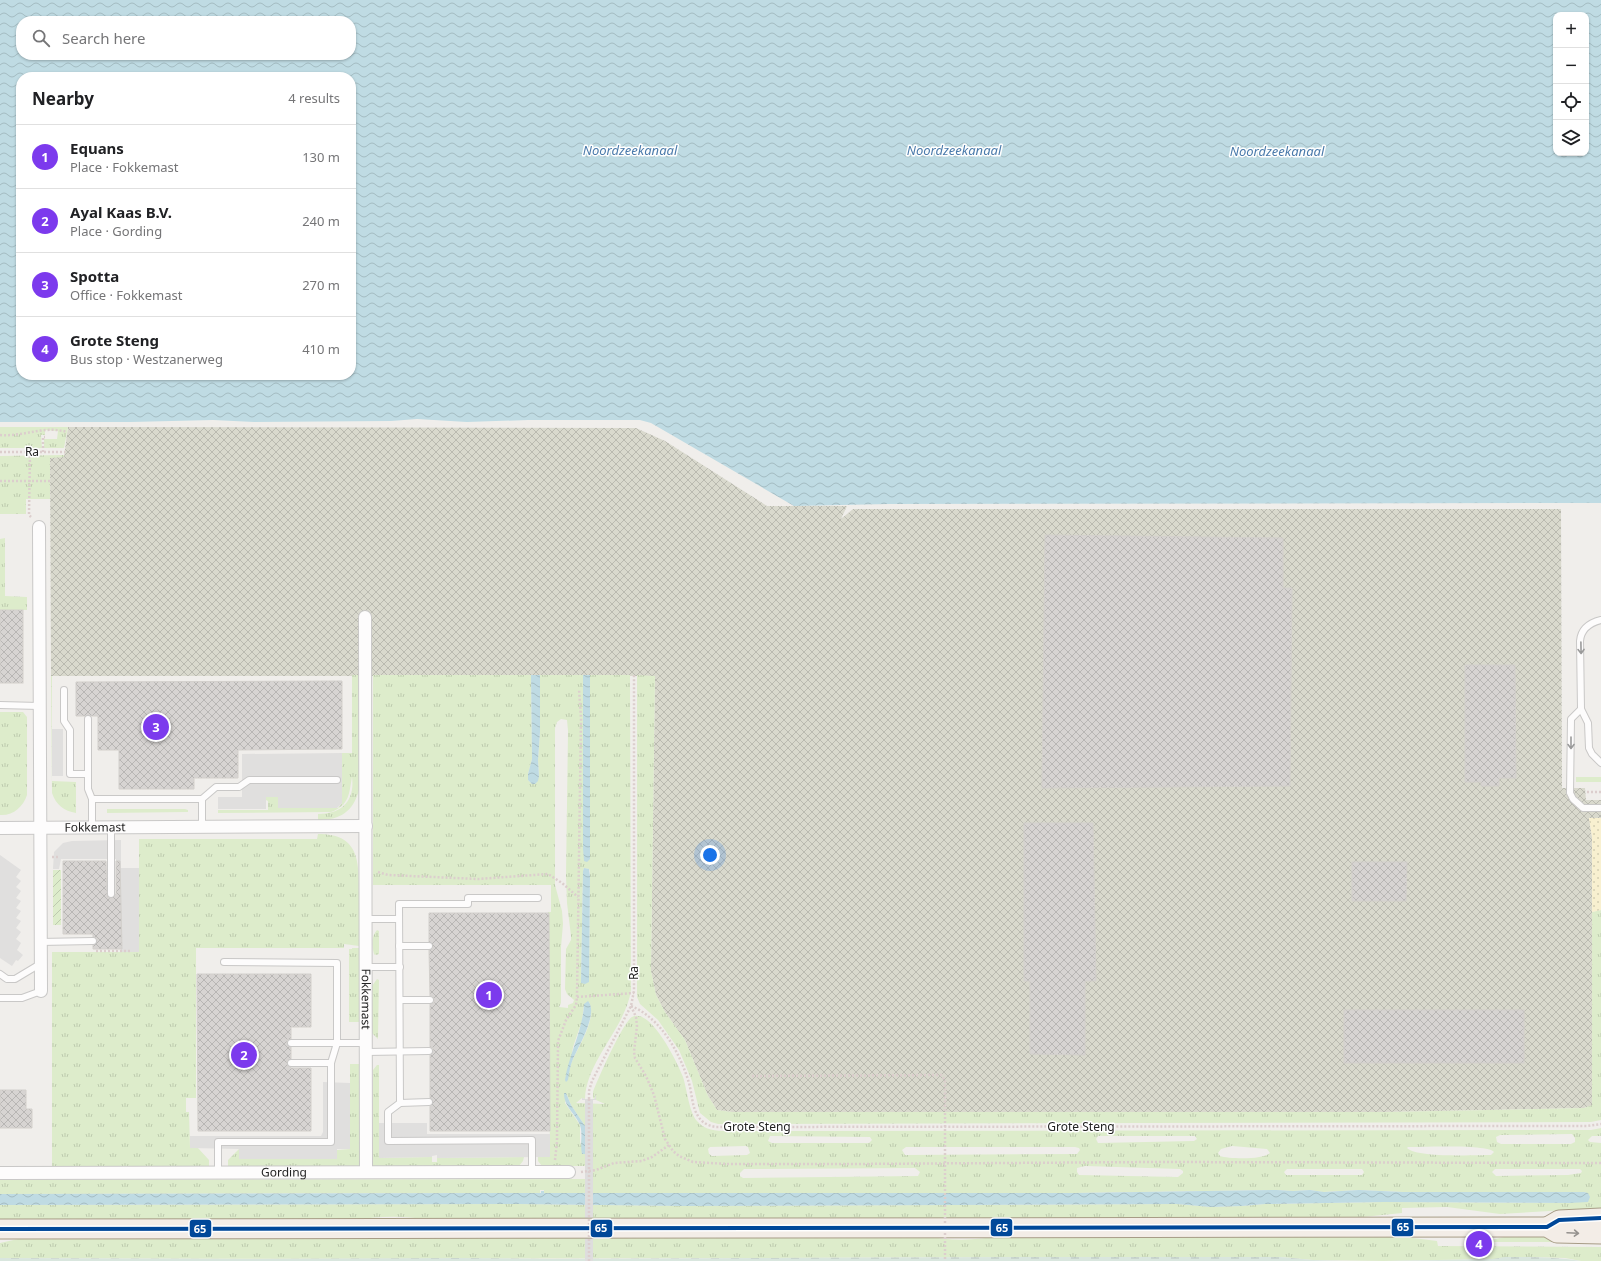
<!DOCTYPE html>
<html lang="en">
<head>
<meta charset="utf-8">
<style>
	:root { --surface:#fff; --page:#f2f2f2; --text:#202124; --muted:#757577; --line:#e0e0e0; --accent:#7c3aed }
	body { margin:0; font-family:"Noto Sans",sans-serif; background:var(--page); color:var(--text) }
	.controls { position:absolute; right:12px; top:12px; display:grid; overflow:hidden; border-radius:8px; box-shadow:0 1px 3px #0004 }
	.controls button { width:36px; height:36px; display:grid; place-items:center; padding:0; border:0; border-bottom:1px solid var(--line); background:var(--surface); color:var(--text); font:20px sans-serif }
	.you { position:absolute; left:710px; top:855px; width:14px; height:14px; margin:-10px; border:3px solid #fff; border-radius:50%; background:#1a73e8; box-shadow:0 0 0 6px #1a73e833 }
	.badge { display:grid; place-items:center; width:26px; height:26px; border-radius:50%; background:var(--accent); color:#fff; font-size:13px; font-weight:700 }
	.pin { position:absolute; translate:-50% -50%; border:2px solid #fff; box-shadow:0 1px 4px #0006 }
	.list { margin:0; padding:0; list-style:none }
	h2 { display:flex; justify-content:space-between; align-items:center; height:52px; margin:0; padding:0 16px; font-size:17px }
	h2 small { font-size:13px; font-weight:400; color:var(--muted) }
	.list li { display:grid; grid-template-columns:26px 1fr auto; gap:12px; align-items:center; box-sizing:border-box; height:64px; padding:0 16px; border-top:1px solid var(--line) }
	.list b { display:block; font-size:15px; white-space:nowrap }
	.list p { margin:0; font-size:13px; white-space:nowrap; color:var(--muted) }
	.list em { font-size:13px; font-style:normal; color:var(--muted) }
	.icon { flex:none; width:22px; height:22px; fill:none; stroke:currentColor; stroke-width:2; stroke-linecap:round; stroke-linejoin:round }
	.map { position:relative; flex:none; width:1601px; height:1261px; overflow:hidden }
	.search { position:absolute; background:var(--surface); box-shadow:0 1px 3px #0004; left:16px; top:16px; width:340px; height:44px; display:flex; align-items:center; gap:10px; box-sizing:border-box; padding:0 14px; border-radius:16px; color:var(--muted); font-size:15px }
	.panel { position:absolute; background:var(--surface); box-shadow:0 1px 3px #0004; left:16px; top:72px; width:340px; height:308px; border-radius:16px }
	.map>svg:first-child { display:block }
	.construction { fill:url(#construction-cross-hatch) }
	.grass { fill:url(#grass-tufts); fill-rule:evenodd }
	.wetland { fill:url(#wetland-marsh) }
	.sand { fill:url(#sand-dots) }
	.garden { fill:url(#garden-furrows) }
	.parking { fill:#e0dfde }
	.water { fill:url(#water-waves); fill-rule:evenodd }
	.pier { fill:#dedddd }
	.building { fill:url(#building-cross-hatch); stroke:#d3d0cc }
	.lines { fill:none; stroke-linecap:round; stroke-linejoin:round }
	.service-casing { stroke:#c9c8c7; stroke-width:8 }
	.minor-casing { stroke:#c9c8c7; stroke-width:14 }
	.primary-casing { stroke:#a79c86; stroke-width:21 }
	.path { stroke:#dccecd; stroke-width:2.5; stroke-dasharray:2 2; stroke-linecap:butt }
	.service { stroke:#fdfcfc; stroke-width:6 }
	.minor { stroke:#fdfcfc; stroke-width:12 }
	.primary { stroke:#f3ede7; stroke-width:19 }
	.path-bridge { stroke:#dccecd; stroke-width:2.5; stroke-dasharray:2 2; stroke-linecap:butt }
	.bus-1-casing { stroke:#fff; stroke-width:7 }
	.bus-1 { stroke:#004899; stroke-width:4 }
	.oneway { stroke:#9a9a9a }
	.oneway2 { stroke:#95928e }
	.labels { text-anchor:middle; stroke-width:3; stroke-linejoin:round; paint-order:stroke }
	.street-label { font-size:12px; fill:#222; stroke:#fff }
	.water-label { font-size:13px; font-style:italic; fill:#4a7aab; stroke:#fff }
	.line-badge { stroke:#fff; stroke-width:1.5 }
	.badge-label { font-size:11px; text-anchor:middle; font-weight:bold; fill:#fff }
</style>
</head>
<body>
<div class="map">
<svg width="1601" height="1261" viewBox="0 0 1601 1261">
	<defs>
		<pattern id="construction-cross-hatch" width="8" height="8" patternUnits="userSpaceOnUse"><rect width="8" height="8" fill="#d9d9cd"/><path d="M0 0l8 8M0 8l8-8" fill="none" stroke="#babab0"/></pattern>
		<pattern id="grass-tufts" width="24" height="20" patternUnits="userSpaceOnUse"><rect width="24" height="20" fill="#ddeccb"/><path d="M3 7l-1-3M5 7V3M7 7l1-3M15 17l-1-3M17 17v-4M19 17l1-3" fill="none" stroke="#bdcaae"/></pattern>
		<pattern id="wetland-marsh" width="20" height="14" patternUnits="userSpaceOnUse"><rect width="20" height="14" fill="#d9e6de"/><path d="M1 5h8M5 5V1M11 12h8M15 12V8" fill="none" stroke="#bac5be"/></pattern>
		<pattern id="sand-dots" width="8" height="8" patternUnits="userSpaceOnUse"><rect width="8" height="8" fill="#f8f0d0"/><path d="M2 2h.1M6 6h.1" fill="none" stroke="#d4ceb2" stroke-width="1.8" stroke-linecap="round"/></pattern>
		<pattern id="garden-furrows" width="10" height="10" patternUnits="userSpaceOnUse"><rect width="10" height="10" fill="#ddeccb"/><path d="M-1 1l2-2M0 10L10 0M9 11l2-2" fill="none" stroke="#bdcaae"/></pattern>
		<pattern id="water-waves" width="16" height="10" patternUnits="userSpaceOnUse"><rect width="16" height="10" fill="#bfdbe3"/><path d="M0 5q4-4 8 0t8 0" fill="none" stroke="#a4bcc2"/></pattern>
		<pattern id="building-cross-hatch" width="8" height="8" patternUnits="userSpaceOnUse"><rect width="8" height="8" fill="#d7d4d2"/><path d="M0 0l8 8M0 8l8-8" fill="none" stroke="#b8b6b4"/></pattern>
	</defs>
	<rect width="100%" height="100%" fill="#f0eeeb"/>
	<path class="construction" d="M 68,427 L 636,428 L 665,441 L 767,506 L 847,506 L 841,519 L 853,509 L 1561,509 L 1562,788 L 1585,788 L 1586,800 L 1601,800 L 1601,818 L 1589,818 L 1592,837 L 1592,1105 L 1584,1108 L 1385,1112 L 732,1112 L 717,1110 L 708,1096 L 685,1040 L 665,1012 L 656,995 L 651,971 L 655,676 L 51,676 L 50,457 L 64,457 Z"/>
	<g class="grass">
		<path d="M 0,427 L 68,427 L 64,448 L 44,448 L 44,439 L 57,439 L 58,431 L 45,430 L 45,435 L 41,435 L 42,448 L 0,448 Z"/>
		<path d="M 64,455 L 64,457 L 50,458 L 50,499 L 26,499 L 26,514 L 0,514 L 0,456 Z"/>
		<path d="M 5,538 L 5,596 L 27,597 L 27,610 L 0,610 L 0,539 Z"/>
		<path d="M 352,675 L 358,675 L 359,790 C 353,812 340,820 318,820 L 318,814 C 342,814 355,801 352,777 C 349,793 350,805 331,812 L 218,813 L 218,810 L 268,810 L 268,801 L 266,800 L 266,797 L 278,797 L 278,808 L 338,808 L 342,803 L 342,753 L 352,753 Z"/>
		<path d="M 373,675 L 531,675 L 532,759 L 528,774 L 528,780 L 532,784 L 535,784 L 539,776 L 538,760 L 540,732 L 540,675 L 583,675 L 584,861 L 589,816 L 590,675 L 630,675 L 631,990 C 626,1027 586,1061 585,1099 L 582,1098 L 576,1103 L 605,1104 L 596,1100 L 596,1094 L 595,1099 L 593,1098 L 593,1092 C 598,1079 623,1022 632,1017 C 651,1007 678,1064 683,1077 C 687,1089 689,1112 697,1121 C 707,1133 724,1131 739,1131 L 1591,1130 L 1601,1128 L 1601,1136 L 1592,1136 L 1588,1140 L 1590,1142 L 1601,1143 L 1601,1208 L 1500,1214 L 1447,1207 L 1402,1208 L 1402,1213 L 1344,1219 L 428,1220 C 402,1215 377,1216 351,1221 L 0,1222 L 0,1205 L 518,1204 L 684,1206 L 1177,1204 L 1211,1207 L 1242,1206 L 1265,1204 L 1384,1202 L 1570,1203 L 1586,1192 L 1403,1192 L 1359,1190 L 1323,1192 L 1310,1190 L 1293,1191 L 1277,1190 L 1073,1193 L 544,1193 L 544,1190 L 540,1190 L 540,1193 L 0,1194 L 0,1180 L 585,1179 L 585,1166 L 542,1166 L 538,1161 L 538,1157 L 550,1157 L 548,912 L 551,912 L 551,885 L 373,885 ZM 561,719 L 567,720 L 568,731 L 566,876 L 567,903 L 571,936 L 571,940 L 566,949 L 565,989 L 567,994 L 574,1000 L 573,1003 L 568,1005 L 568,1008 L 559,1007 L 561,1003 L 561,947 L 563,924 L 562,911 L 555,885 L 555,728 L 557,722 ZM 584,868 L 589,869 L 590,871 L 589,982 L 581,983 L 583,871 ZM 589,1002 C 597,1018 580,1044 573,1059 C 570,1065 569,1073 568,1080 L 573,1047 L 582,1021 L 584,1004 ZM 567,1095 L 571,1105 L 585,1126 L 580,1146 L 580,1125 L 565,1103 ZM 1572,1134 L 1575,1138 L 1575,1142 L 1571,1144 L 1501,1144 L 1497,1142 L 1496,1137 L 1500,1135 ZM 770,1136 L 870,1137 L 872,1140 L 869,1143 L 772,1143 L 768,1141 ZM 1098,1136 L 1195,1136 L 1197,1139 L 1194,1141 L 1098,1143 L 1096,1139 ZM 746,1146 L 748,1147 L 750,1153 L 747,1155 L 712,1156 L 709,1154 L 708,1149 L 710,1147 ZM 1232,1146 L 1267,1149 L 1270,1153 C 1263,1160 1229,1159 1220,1156 L 1218,1153 L 1221,1149 ZM 906,1147 L 1075,1147 L 1079,1148 L 1080,1150 L 1077,1154 L 905,1155 L 902,1150 ZM 1408,1147 C 1421,1147 1489,1144 1494,1152 L 1491,1155 C 1475,1155 1416,1158 1407,1148 ZM 1085,1166 L 1180,1169 L 1183,1171 L 1183,1173 L 1178,1177 L 1079,1175 L 1077,1172 L 1077,1168 ZM 915,1168 L 920,1172 L 918,1176 L 743,1178 L 740,1176 L 740,1173 L 744,1169 ZM 1287,1169 L 1362,1169 L 1364,1172 L 1362,1175 L 1286,1175 L 1284,1172 ZM 1495,1169 L 1580,1169 L 1582,1171 L 1581,1173 L 1568,1175 L 1496,1176 L 1492,1172 Z"/>
		<path d="M 637,675 L 655,676 L 651,971 L 656,995 L 665,1012 L 685,1040 L 708,1096 L 717,1110 L 732,1112 L 1385,1112 L 1584,1108 L 1592,1105 L 1592,912 L 1601,910 L 1601,1120 L 1591,1122 L 718,1124 L 711,1122 L 700,1113 L 692,1081 L 679,1050 L 658,1020 L 640,1004 L 637,997 Z"/>
		<path d="M 51,676 L 52,676 L 52,781 L 76,782 L 76,813 C 64,811 56,805 52,793 Z"/>
		<path d="M 0,712 L 23,712 L 27,717 L 27,795 C 23,807 13,816 0,815 Z"/>
		<rect x="1576" y="777" width="25" height="5"/>
		<path d="M 107,809 L 185,809 L 188,810 L 188,812 L 107,813 Z"/>
		<path d="M 318,834 C 359,834 359,860 359,894 C 359,911 359,928 359,946 L 344,944 L 344,948 L 196,948 L 196,1098 L 186,1098 L 186,1112 L 189,1112 L 190,1148 L 198,1148 L 209,1160 L 209,1166 L 52,1166 L 52,952 L 139,952 L 139,839 L 317,839 Z"/>
		<path d="M 377,930 L 379,931 L 379,954 L 376,955 L 374,954 C 372,946 371,936 377,930 Z"/>
		<path d="M 352,948 L 359,948 L 359,1022 L 349,1022 L 349,949 L 352,949 Z"/>
		<path d="M 377,979 L 379,980 L 378,1039 L 372,1033 L 372,986 Z"/>
		<path d="M 350,1064 L 359,1064 L 360,1166 L 228,1166 L 228,1160 L 239,1149 L 239,1158 L 350,1149 Z"/>
		<path d="M 377,1065 L 379,1065 L 379,1158 L 432,1157 L 432,1162 L 437,1162 L 437,1158 L 524,1157 L 523,1161 L 519,1166 L 373,1166 L 373,1070 Z"/>
		<path d="M 1002,1235 L 1389,1235 L 1437,1241 L 1438,1246 L 1601,1247 L 1601,1261 L 1581,1261 L 1565,1258 L 1530,1257 L 1493,1259 L 1384,1261 L 1313,1260 L 1280,1257 C 853,1257 427,1260 0,1258 L 0,1243 L 27,1237 L 925,1236 C 951,1241 976,1241 1002,1235 Z"/>
		<path d="M 1513,1235 L 1543,1236 L 1600,1242 L 1482,1242 Z"/>
	</g>
	<g class="wetland">
		<path d="M 1024,1257 L 1280,1257 L 1313,1260 L 1343,1261 L 0,1261 L 0,1258 L 243,1259 L 460,1258 L 550,1259 Z"/>
		<path d="M 1505,1257 C 1530,1257 1556,1257 1581,1261 L 1385,1261 L 1493,1259 Z"/>
	</g>
	<path class="sand" d="M 1589,818 L 1601,818 L 1601,910 L 1592,912 L 1592,837 Z"/>
	<rect class="garden" x="53" y="870" width="8" height="55"/>
	<g class="parking">
		<rect x="52" y="729" width="11" height="47"/>
		<path d="M 342,753 L 342,803 L 337,808 L 278,808 L 278,797 L 266,797 L 266,809 L 218,809 L 218,797 L 242,797 L 242,754 Z"/>
		<path d="M 121,840 L 121,868 L 139,868 L 139,952 L 121,952 L 121,882 L 116,882 L 116,859 L 61,859 L 59,869 L 53,869 L 54,852 L 63,843 L 72,841 Z"/>
		<path d="M 0,855 L 21,870 L 16,877 L 21,881 L 16,887 L 21,891 L 16,898 L 21,901 L 16,908 L 21,911 L 16,918 L 21,921 L 16,928 L 21,932 L 16,939 L 21,943 L 17,950 L 23,955 L 18,961 L 16,960 L 12,966 L 0,958 Z"/>
		<path d="M 323,1082 L 350,1083 L 350,1149 L 337,1149 L 337,1159 L 239,1159 L 239,1149 L 190,1148 L 190,1136 L 321,1136 L 323,1132 Z"/>
		<path d="M 379,1123 L 427,1123 L 427,1134 L 550,1134 L 550,1157 L 437,1158 L 437,1155 L 432,1156 L 432,1157 L 379,1158 Z"/>
	</g>
	<g class="water">
		<path d="M 0,0 L 1601,0 L 1601,503 L 889,504 L 794,506 L 651,423 L 640,420 L 528,420 L 467,422 L 417,419 L 391,421 L 254,422 L 213,420 L 131,422 L 0,422 ZM 1556,15 L 1586,15 L 1586,153 L 1556,153 ZM 21,21 L 351,21 L 351,55 L 21,55 ZM 21,77 L 351,77 L 351,375 L 21,375 Z"/>
		<path d="M 531,675 L 540,675 L 540,732 L 538,760 L 539,776 L 538,781 L 535,784 L 532,784 L 528,780 L 528,774 L 532,759 Z"/>
		<path d="M 583,675 L 590,675 L 590,859 L 587,862 L 584,861 L 583,849 Z"/>
		<path d="M 584,868 L 589,869 L 590,876 L 589,982 L 585,984 L 581,983 L 583,871 Z"/>
		<path d="M 588,1001 C 599,1013 578,1047 573,1059 C 570,1066 569,1073 568,1080 L 566,1082 L 565,1080 C 569,1054 583,1030 584,1004 Z"/>
		<path d="M 564,1093 L 566,1093 L 571,1105 L 585,1126 L 585,1154 L 582,1154 C 580,1144 583,1133 580,1125 C 575,1113 564,1107 564,1093 Z"/>
		<path d="M 1277,1190 L 1293,1191 L 1310,1190 L 1324,1192 L 1359,1190 L 1403,1192 L 1584,1192 L 1588,1193 L 1590,1197 L 1588,1202 L 1570,1203 L 1384,1202 L 1265,1204 L 1242,1206 L 1211,1207 L 1177,1204 L 684,1206 L 518,1204 L 0,1205 L 0,1194 L 541,1193 L 541,1191 L 544,1191 L 544,1193 L 1073,1193 Z"/>
	</g>
	<path class="pier" d="M 582,1094 L 582,1098 L 585,1099 L 595,1099 L 596,1094 L 596,1100 L 593,1100 L 593,1261 L 585,1261 L 585,1100 L 582,1100 Z"/>
	<g class="building">
		<path d="M 1045,535 L 1283,538 L 1283,588 L 1292,588 L 1290,786 L 1042,788 Z"/>
		<rect x="0" y="610" width="23" height="73"/>
		<path d="M 1465,665 L 1515,665 L 1516,778 L 1499,778 L 1499,786 L 1481,786 L 1481,782 L 1465,782 Z"/>
		<path d="M 342,681 L 342,749 L 238,750 L 238,778 L 194,778 L 194,789 L 119,789 L 119,750 L 98,750 L 98,716 L 92,716 L 88,715 L 85,716 L 76,716 L 76,682 Z"/>
		<path d="M 1024,823 L 1093,823 L 1096,981 L 1085,981 L 1085,1055 L 1030,1054 L 1030,981 L 1024,981 Z"/>
		<path d="M 63,861 L 106,861 L 107,894 L 108,898 L 111,898 L 116,894 L 116,861 L 120,861 L 122,949 L 93,949 L 93,945 L 97,941 L 97,938 L 93,937 L 93,934 L 63,934 Z"/>
		<path d="M 1352,862 L 1407,862 L 1406,901 L 1352,901 Z"/>
		<path d="M 429,913 L 549,913 L 550,1131 L 430,1131 L 430,1106 L 433,1102 L 430,1098 L 430,1055 L 433,1051 L 433,1048 L 430,1047 L 430,1004 L 434,1003 L 434,1000 L 433,996 L 430,996 L 429,950 L 433,949 L 433,946 L 429,942 Z"/>
		<path d="M 197,974 L 311,974 L 311,1027 L 291,1027 L 291,1039 L 287,1040 L 287,1043 L 291,1047 L 291,1059 L 287,1060 L 287,1063 L 291,1068 L 311,1068 L 311,1131 L 198,1131 Z"/>
		<rect x="1344" y="1010" width="180" height="53"/>
		<path d="M 0,1090 L 26,1090 L 26,1109 L 32,1109 L 32,1128 L 0,1128 Z"/>
	</g>
	<g class="lines">
		<g class="service-casing">
			<g id="service">
				<path d="M 1601,620 C 1589,623 1581,629 1580,641 L 1581,709 L 1588,723 L 1589,748 L 1592,754 L 1601,763"/>
				<path d="M 64,690 L 64,721 L 70,730 L 70,774 L 88,774"/>
				<path d="M 0,705 L 39,706"/>
				<path d="M 1581,709 L 1571,719 L 1570,793 L 1573,799 L 1583,808 L 1601,808"/>
				<path d="M 88,719 L 88,789 L 92,799 L 92,827"/>
				<path d="M 92,799 L 202,799 L 216,787 L 239,787 L 249,780 L 337,780"/>
				<path d="M 202,799 L 202,827"/>
				<path d="M 111,827 L 111,894"/>
				<path d="M 366,919 L 399,919"/>
				<path d="M 40,942 L 93,941"/>
				<path d="M 399,946 L 429,946"/>
				<path d="M 366,967 L 400,967"/>
				<path d="M 0,974 L 7,979 L 15,979 L 40,964"/>
				<path d="M 0,998 L 22,998 L 41,991"/>
				<path d="M 400,1000 L 430,1000"/>
				<path d="M 291,1043 L 366,1043"/>
				<path d="M 366,1052 L 429,1051"/>
				<path d="M 291,1063 L 331,1063"/>
				<path d="M 429,1102 L 400,1103 L 388,1112 L 388,1141 L 532,1140 L 532,1172"/>
				<path d="M 400,1103 L 399,904 L 468,904 L 468,898 L 538,898"/>
				<path d="M 218,1173 L 218,1142 L 331,1142 L 331,1063 L 337,1043 L 337,963 L 224,962"/>
			</g>
		</g>
		<g class="minor-casing">
			<g id="minor">
				<path d="M 39,527 L 41,991"/>
				<path id="s1" d="M 365,617 L 366,1172"/>
				<path id="s2" d="M 0,828 L 366,826"/>
				<path id="s3" d="M 0,1173 L 569,1172"/>
			</g>
		</g>
		<g class="primary-casing">
			<g id="primary">
				<path d="M 1547,1227 L 1559,1220 L 1601,1218"/>
				<path d="M 0,1229 L 1547,1227 L 1557,1233 L 1601,1234"/>
			</g>
		</g>
		<g class="path">
			<path d="M 0,435 C 25,437 43,425 67,432"/>
			<path d="M 0,452 L 65,452"/>
			<path d="M 30,452 L 29,515 L 31,517"/>
			<path d="M 43,452 L 43,437 L 45,437"/>
			<path d="M 0,481 L 50,481"/>
			<path d="M 1587,792 L 1601,792"/>
			<path d="M 52,857 L 58,857"/>
			<path d="M 378,872 L 388,875 L 478,879 L 548,874 L 562,883 L 578,897"/>
			<path d="M 96,951 L 130,951"/>
			<path d="M 577,997 L 634,993"/>
			<path d="M 631,1006 L 636,1017 L 637,1026 L 634,1052 L 635,1058 L 646,1076 L 654,1095 L 665,1139 L 673,1151 L 679,1156 L 693,1162 L 728,1164 L 851,1164 L 1155,1162 L 1601,1163"/>
			<path d="M 631,1006 C 661,1018 680,1053 689,1083 C 692,1094 692,1107 698,1116 C 702,1123 709,1126 716,1127 L 1527,1126 L 1587,1126 L 1601,1124"/>
			<path d="M 752,1076 L 941,1075 L 945,1080 L 945,1105"/>
			<path d="M 589,1099 L 589,1091 L 592,1081 L 631,1006 L 634,991 L 634,675"/>
			<path d="M 555,1160 L 557,1142 L 558,1041 L 566,1020 L 576,1005 L 577,997 L 581,718 L 579,689"/>
			<path d="M 581,1172 L 596,1170 L 614,1163 L 642,1161 L 652,1157 L 669,1145"/>
		</g>
		<use href="#service" class="service"/>
		<use href="#minor" class="minor"/>
		<use href="#primary" class="primary"/>
		<g class="path-bridge">
			<path d="M 589,1099 L 589,1261"/>
			<path d="M 945,1105 L 945,1261"/>
		</g>
		<g class="bus-1-casing">
			<path id="bus-1" d="M 0,1229 L 1547,1227 L 1559,1220 L 1601,1218"/>
		</g>
		<use href="#bus-1" class="bus-1"/>
	</g>
	<defs><path id="oneway-shaft" d="M-6 0H5M1.5-3L5.5 0L1.5 3" fill="none" stroke-width="1.6" stroke-linecap="round" stroke-linejoin="round"/></defs>
	<g class="oneway">
		<use href="#oneway-shaft" transform="translate(1581 648) rotate(89)"/>
		<use href="#oneway-shaft" transform="translate(1571 743) rotate(90)"/>
	</g>
	<use class="oneway2" href="#oneway-shaft" transform="translate(1573 1233) rotate(3)"/>
	<g class="labels">
		<g class="street-label">
			<text x="32" y="456">Ra</text>
			<text dy="4" stroke="none"><textPath href="#s2" startOffset="95">Fokkemast</textPath></text>
			<text transform="translate(634 973) rotate(-90)" y="4">Ra</text>
			<text dy="4" stroke="none"><textPath href="#s1" startOffset="382">Fokkemast</textPath></text>
			<text x="757" y="1131">Grote Steng</text>
			<text x="1081" y="1131">Grote Steng</text>
			<text dy="4" stroke="none"><textPath href="#s3" startOffset="284">Gording</textPath></text>
		</g>
		<g class="water-label">
			<text x="630" y="155">Noordzeekanaal</text>
			<text x="954" y="155">Noordzeekanaal</text>
			<text x="1277" y="156">Noordzeekanaal</text>
		</g>
	</g>
	<g class="line-badge">
		<rect x="1391" y="1218" width="23" height="19" rx="4" fill="#004899"/>
		<rect x="990" y="1218" width="23" height="19" rx="4" fill="#004899"/>
		<rect x="590" y="1219" width="23" height="19" rx="4" fill="#004899"/>
		<rect x="189" y="1219" width="23" height="19" rx="4" fill="#004899"/>
	</g>
	<g class="badge-label">
		<text x="1403" y="1231">65</text>
		<text x="1002" y="1232">65</text>
		<text x="601" y="1232">65</text>
		<text x="200" y="1233">65</text>
	</g>
</svg>
<div class="controls">
<button>+</button>
<button>−</button>
<button><svg class="icon" aria-label="locate" viewBox="0 0 24 24"><circle cx="12" cy="12" r="6"/><path d="M12 2v4M12 18v4M2 12h4M18 12h4"/></svg></button>
<button><svg class="icon" aria-label="layers" viewBox="0 0 24 24"><path d="M12 4l9 5-9 5-9-5zM3 14l9 5 9-5"/></svg></button>
</div>
<div class="you"></div>
<div class="pin badge" style="left:489px;top:995px">1</div>
<div class="pin badge" style="left:244px;top:1055px">2</div>
<div class="pin badge" style="left:156px;top:727px">3</div>
<div class="pin badge" style="left:1479px;top:1244px">4</div>
<div class="search"><svg class="icon" aria-label="search" viewBox="0 0 24 24"><circle cx="10" cy="10" r="6"/><path d="M15 15l6 6"/></svg>Search here</div>
<section class="panel">
<h2>Nearby<small>4 results</small></h2>
<ul class="list">
<li><span class="badge">1</span><div><b>Equans</b><p>Place · Fokkemast</p></div><em>130 m</em></li>
<li><span class="badge">2</span><div><b>Ayal Kaas B.V.</b><p>Place · Gording</p></div><em>240 m</em></li>
<li><span class="badge">3</span><div><b>Spotta</b><p>Office · Fokkemast</p></div><em>270 m</em></li>
<li><span class="badge">4</span><div><b>Grote Steng</b><p>Bus stop · Westzanerweg</p></div><em>410 m</em></li>
</ul>
</section>
</div>
</body>
</html>
